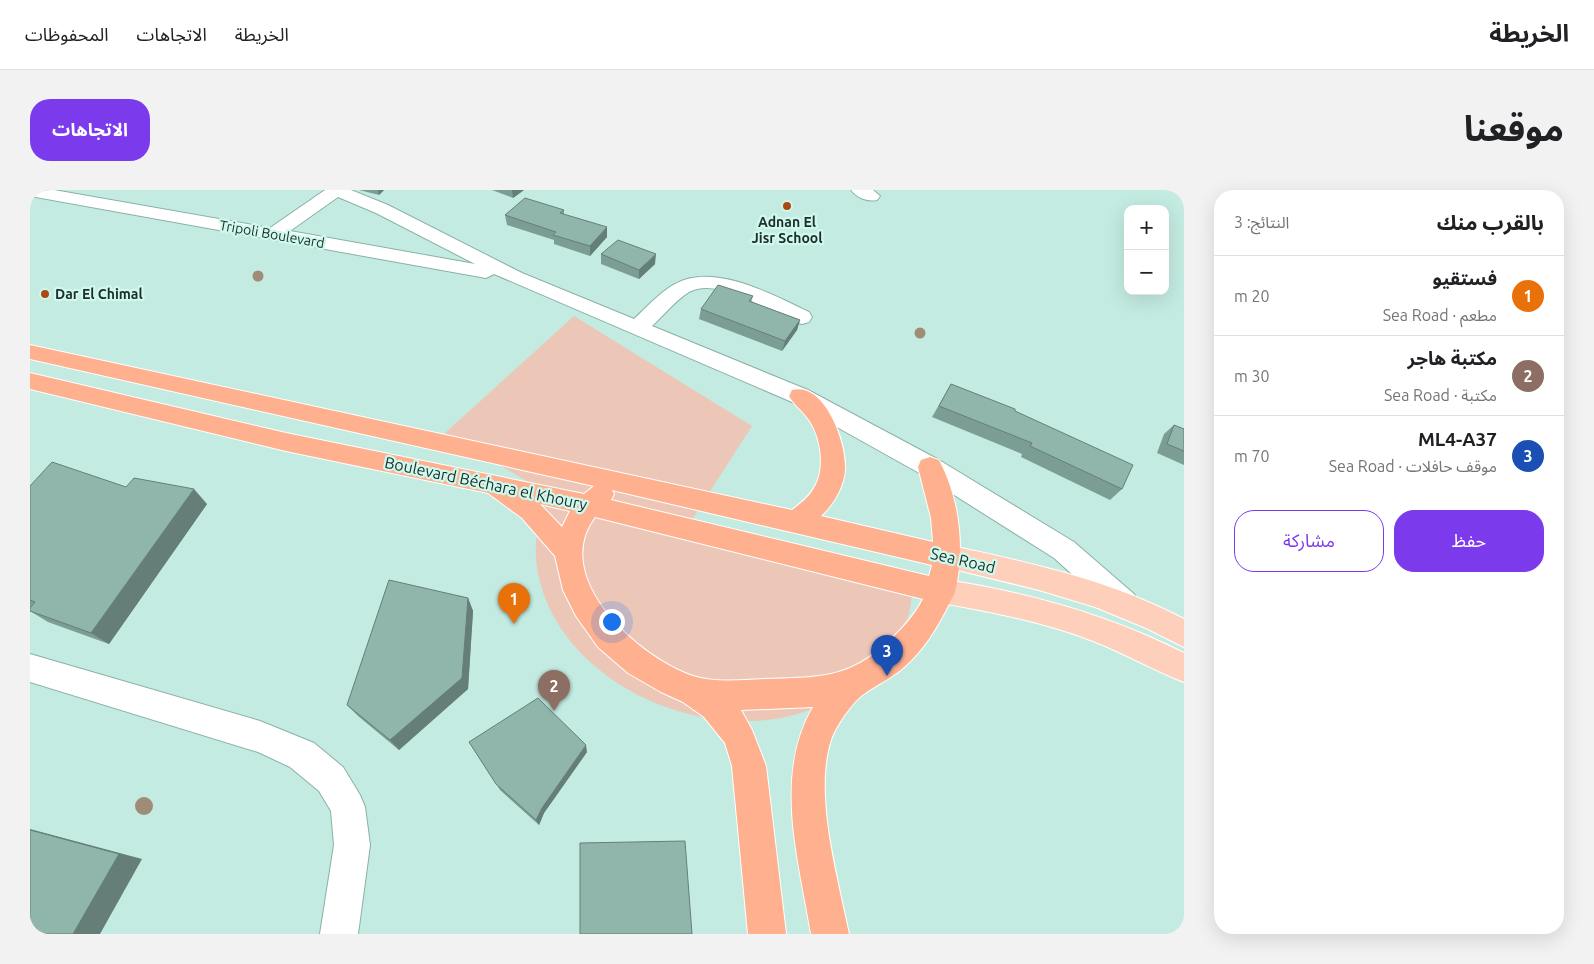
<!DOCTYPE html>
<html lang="ar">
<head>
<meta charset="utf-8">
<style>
	:root { --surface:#fff; --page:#f2f2f2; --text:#202124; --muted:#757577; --line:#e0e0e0; --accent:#7c3aed }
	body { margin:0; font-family:Ubuntu,"Noto Sans Arabic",sans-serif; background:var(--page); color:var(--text); direction:rtl }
	.controls { position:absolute; right:15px; top:15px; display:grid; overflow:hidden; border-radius:10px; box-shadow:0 5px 20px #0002 }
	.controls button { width:45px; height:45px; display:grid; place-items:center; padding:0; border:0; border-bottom:1px solid var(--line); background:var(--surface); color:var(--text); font:25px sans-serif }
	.you { position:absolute; left:581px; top:431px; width:18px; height:18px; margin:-12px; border:4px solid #fff; border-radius:50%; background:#1a73e8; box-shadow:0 0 0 8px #1a73e833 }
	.badge { display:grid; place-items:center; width:32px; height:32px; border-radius:50%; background:var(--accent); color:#fff; font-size:16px; font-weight:700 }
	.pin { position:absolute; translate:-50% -41px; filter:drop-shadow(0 1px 2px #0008) }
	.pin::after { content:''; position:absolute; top:26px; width:18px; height:15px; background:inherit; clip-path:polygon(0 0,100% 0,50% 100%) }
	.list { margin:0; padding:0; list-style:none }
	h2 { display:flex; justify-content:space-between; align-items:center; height:65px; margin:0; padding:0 20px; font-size:21px }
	h2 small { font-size:16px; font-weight:400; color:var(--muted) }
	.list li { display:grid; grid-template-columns:32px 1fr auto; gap:15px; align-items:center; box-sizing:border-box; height:80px; padding:0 20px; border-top:1px solid var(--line) }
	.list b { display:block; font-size:19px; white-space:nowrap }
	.list p { margin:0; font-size:16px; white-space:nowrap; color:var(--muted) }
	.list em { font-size:16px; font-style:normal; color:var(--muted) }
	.actions { display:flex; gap:10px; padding:15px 20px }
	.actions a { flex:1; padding:11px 0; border:1px solid var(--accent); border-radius:20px; text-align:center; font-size:18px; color:var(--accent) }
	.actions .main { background:var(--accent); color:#fff }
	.map { position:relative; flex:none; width:1154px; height:744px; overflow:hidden; direction:ltr; border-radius:20px }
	header { display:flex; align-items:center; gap:30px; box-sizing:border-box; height:70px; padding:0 25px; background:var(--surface); border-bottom:1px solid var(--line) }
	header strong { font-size:24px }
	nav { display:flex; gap:28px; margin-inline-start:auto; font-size:18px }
	.intro { display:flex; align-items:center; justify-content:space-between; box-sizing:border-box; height:120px; padding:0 30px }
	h1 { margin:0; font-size:35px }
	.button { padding:12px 22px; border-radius:20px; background:var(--accent); color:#fff; font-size:18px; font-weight:700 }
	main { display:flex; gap:30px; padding:0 30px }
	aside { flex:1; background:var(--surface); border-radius:20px; box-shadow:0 5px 20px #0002 }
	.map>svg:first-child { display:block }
	.green { fill:#ecc7b8 }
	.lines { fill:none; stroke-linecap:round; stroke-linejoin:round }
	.minor-casing { stroke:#8ab1a7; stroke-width:2 }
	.major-casing { stroke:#fff; stroke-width:2 }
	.highway-casing { stroke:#fff; stroke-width:2 }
	.minor { fill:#fff; fill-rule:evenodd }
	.major { fill:#fed0bc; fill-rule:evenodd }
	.highway { fill:#feb08f; fill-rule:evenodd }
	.tree { fill:#9f8c77 }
	.wall { fill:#7c9d94 }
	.shaded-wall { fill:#657f78 }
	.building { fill:#90b6ac; stroke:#657f78 }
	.poi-dot { fill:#ac4813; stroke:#d0f9ee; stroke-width:2 }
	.labels { text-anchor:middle; stroke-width:4.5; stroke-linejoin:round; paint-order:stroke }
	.far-poi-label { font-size:14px; font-weight:bold; fill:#1e2d2a; stroke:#d0f9ee }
	.far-street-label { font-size:14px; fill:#1e2d2a; stroke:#d0f9ee }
	.street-label { font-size:16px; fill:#1e2d2a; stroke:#d0f9ee }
</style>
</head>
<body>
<header>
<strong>الخريطة</strong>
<nav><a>الخريطة</a><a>الاتجاهات</a><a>المحفوظات</a></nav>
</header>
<div class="intro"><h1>موقعنا</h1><a class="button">الاتجاهات</a></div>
<main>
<aside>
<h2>بالقرب منك<small>النتائج: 3</small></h2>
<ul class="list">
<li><span class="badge" style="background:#e8710a">1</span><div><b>فستقيو</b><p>مطعم · Sea Road</p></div><em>20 m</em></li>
<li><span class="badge" style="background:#8d6e63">2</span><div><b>مكتبة هاجر</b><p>مكتبة · Sea Road</p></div><em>30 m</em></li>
<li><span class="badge" style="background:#1a4fb4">3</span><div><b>ML4-A37</b><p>موقف حافلات · Sea Road</p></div><em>70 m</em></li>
</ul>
<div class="actions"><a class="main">حفظ</a><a>مشاركة</a></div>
</aside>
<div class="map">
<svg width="1154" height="744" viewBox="0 0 1154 744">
	<rect width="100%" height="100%" fill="#c3ebe1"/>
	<path class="green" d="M 544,126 L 722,236 L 661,331 L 883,398 C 881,412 880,427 873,439 C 868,448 841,468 831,477 C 820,487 794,514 782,519 C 682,559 534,497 509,388 C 502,359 507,331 517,303 L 415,243 Z"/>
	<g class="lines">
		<g class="minor-casing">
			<g id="minor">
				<path d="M 0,0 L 24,0 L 240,38 L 295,0 L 321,0 L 358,15 L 492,83 L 604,129 C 617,117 630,102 645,94 C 684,72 743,105 779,122 L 782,127 L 779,132 L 772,134 C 742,126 690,85 659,102 C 645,111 634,125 622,136 L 778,200 L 909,270 L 1044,352 L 1104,404 L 1108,413 L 1104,422 L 1094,426 L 1084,422 L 1024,368 L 891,284 L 762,212 L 464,84 L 456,88 L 0,6 ZM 308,7 L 346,23 L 445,74 L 260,41 Z"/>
				<path d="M 821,0 L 843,0 L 850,6 L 847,10 C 838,12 827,8 821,0 Z"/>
				<path d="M 0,464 L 230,531 L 284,553 L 313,577 L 330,605 L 335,617 L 340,655 L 328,744 L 290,744 L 304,655 L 301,621 L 289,601 L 260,577 L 228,562 L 0,492 Z"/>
			</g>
		</g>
		<g class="major-casing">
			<g id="major">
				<path d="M 917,355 C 998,372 1080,390 1154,429 L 1154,457 L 1116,438 L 1065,417 L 1009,400 L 907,375 L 903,367 L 907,359 Z"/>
				<path d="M 911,389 C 996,402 1077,424 1154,463 L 1154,492 C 1123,480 1094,463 1063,451 C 1014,432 963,422 911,413 L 901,410 L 897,401 L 901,392 Z"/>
			</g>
		</g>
		<g class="highway-casing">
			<path id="highway" d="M 0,155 L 762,320 C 770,314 779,307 784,298 C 796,279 791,247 779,230 C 773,221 764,215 759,206 L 762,200 C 795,191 817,254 815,280 C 814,297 803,315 791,326 L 903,352 L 901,328 L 888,277 L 891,270 L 900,267 L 909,270 C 930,310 935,360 925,402 C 924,406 921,409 920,412 C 907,438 894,460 872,479 C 860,489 846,495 834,504 C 823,511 805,537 801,550 C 783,604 808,689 819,744 L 781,744 C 769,670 743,586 783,517 L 711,520 L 722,540 L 736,576 L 756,744 L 718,744 L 702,576 L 695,553 L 674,527 L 653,512 L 631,502 L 598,483 L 568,457 L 546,426 L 533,400 L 525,366 L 492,328 L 458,303 L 256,261 L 0,199 L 0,183 L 256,243 L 554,304 L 564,296 L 0,169 ZM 582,300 L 902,375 L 899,386 L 581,310 L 584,304 ZM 510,314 L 540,321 L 532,337 ZM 565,327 L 893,409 C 885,425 873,438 860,450 C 819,490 788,487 734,489 C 711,490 685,493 663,486 C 609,468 519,388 565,327 Z"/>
		</g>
		<use href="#minor" class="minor"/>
		<use href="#major" class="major"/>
		<use href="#highway" class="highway"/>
	</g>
	<g class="tree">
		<circle cx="228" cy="86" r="5.5"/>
		<circle cx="890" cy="143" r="5.5"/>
		<circle cx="114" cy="616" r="9"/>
	</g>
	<g class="wall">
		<path d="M 329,0 L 354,0 L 349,5 Z"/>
		<path d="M 462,0 L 494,0 L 483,8 Z"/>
		<path d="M 534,20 L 534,24 L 577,47 L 560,66 L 524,54 L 524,50 L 477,35 L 475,25 Z"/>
		<path d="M 571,64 L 625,74 L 609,89 L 571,74 Z"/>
		<path d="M 723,106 L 721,112 L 770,130 L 767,140 L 752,161 L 669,129 L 671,119 Z"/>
		<path d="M 921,194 L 985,221 L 1092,299 L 1080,310 L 991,267 L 992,264 L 902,227 Z"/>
		<path d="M 1144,235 L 1154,239 L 1154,275 L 1127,263 L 1134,244 Z"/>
		<path d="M 0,296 L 96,297 L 177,314 L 79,454 L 18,432 L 0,421 L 0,418 L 1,417 L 0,417 Z"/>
		<path d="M 438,408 L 443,421 L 438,499 L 369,560 L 328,526 L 317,515 Z"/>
		<path d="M 439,552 L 557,562 L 514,623 L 509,635 L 470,600 Z"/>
	</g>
	<g class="shaded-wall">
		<path d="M 348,0 L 354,0 L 349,5 Z"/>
		<path d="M 482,0 L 494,0 L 483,8 Z"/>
		<path d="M 577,37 L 577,47 L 560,66 L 560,56 Z"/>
		<path d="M 626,64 L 625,74 L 609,89 L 609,80 Z"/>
		<path d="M 770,130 L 767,140 L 752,161 L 755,151 Z"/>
		<path d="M 164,299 L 177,314 L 79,454 L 61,443 Z"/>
		<path d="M 438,408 L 443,421 L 438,499 L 369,560 L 360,550 Z"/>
		<path d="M 556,555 L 557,562 L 514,623 L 509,635 L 506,630 L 512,618 Z"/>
		<path d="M 0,639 L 112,669 L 70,744 L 43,744 Z"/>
	</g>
	<g class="building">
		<path d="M 495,8 L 534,20 L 530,23 L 577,37 L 560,56 L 523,45 L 526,42 L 475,25 Z"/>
		<path d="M 588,50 L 626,64 L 609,80 L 571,64 Z"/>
		<path d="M 688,95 L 723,106 L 719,111 L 770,130 L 755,151 L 671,119 Z"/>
		<path d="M 921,194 L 985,219 L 985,221 L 1103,275 L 1092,299 L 1000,256 L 1002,253 L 909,216 Z"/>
		<path d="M 1144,235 L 1154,239 L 1154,261 L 1137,254 Z"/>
		<path d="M 22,272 L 96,297 L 104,288 L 164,299 L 61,443 L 0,421 L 0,418 L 5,412 L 0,410 L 0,296 Z"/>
		<path d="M 359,390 L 438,408 L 432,488 L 360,550 L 317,515 Z"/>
		<path d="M 508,508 L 556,555 L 512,618 L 506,630 L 466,594 L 439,552 Z"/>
		<path d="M 0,640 L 89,664 L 43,744 L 0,744 Z"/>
		<path d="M 655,651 L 662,744 L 550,744 L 550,653 Z"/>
	</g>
	<g class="poi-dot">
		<circle cx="757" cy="16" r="5"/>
		<circle cx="15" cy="104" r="5"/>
	</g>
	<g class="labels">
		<g class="far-poi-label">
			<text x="757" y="37">Adnan El<tspan x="757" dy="16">Jisr School</tspan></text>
			<text x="25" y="109" text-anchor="start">Dar El Chimal</text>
		</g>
		<g class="far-street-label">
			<text transform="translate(242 44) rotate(10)" y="5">Tripoli Boulevard</text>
		</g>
		<g class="street-label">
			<text transform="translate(456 293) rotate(12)" y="6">Boulevard Béchara el Khoury</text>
			<text transform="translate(933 370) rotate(13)" y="6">Sea Road</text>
		</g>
	</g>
</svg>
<div class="controls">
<button>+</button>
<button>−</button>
</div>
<div class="you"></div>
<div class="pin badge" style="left:484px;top:434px;background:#e8710a">1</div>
<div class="pin badge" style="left:524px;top:521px;background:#8d6e63">2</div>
<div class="pin badge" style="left:857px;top:486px;background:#1a4fb4">3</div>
</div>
</main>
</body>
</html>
